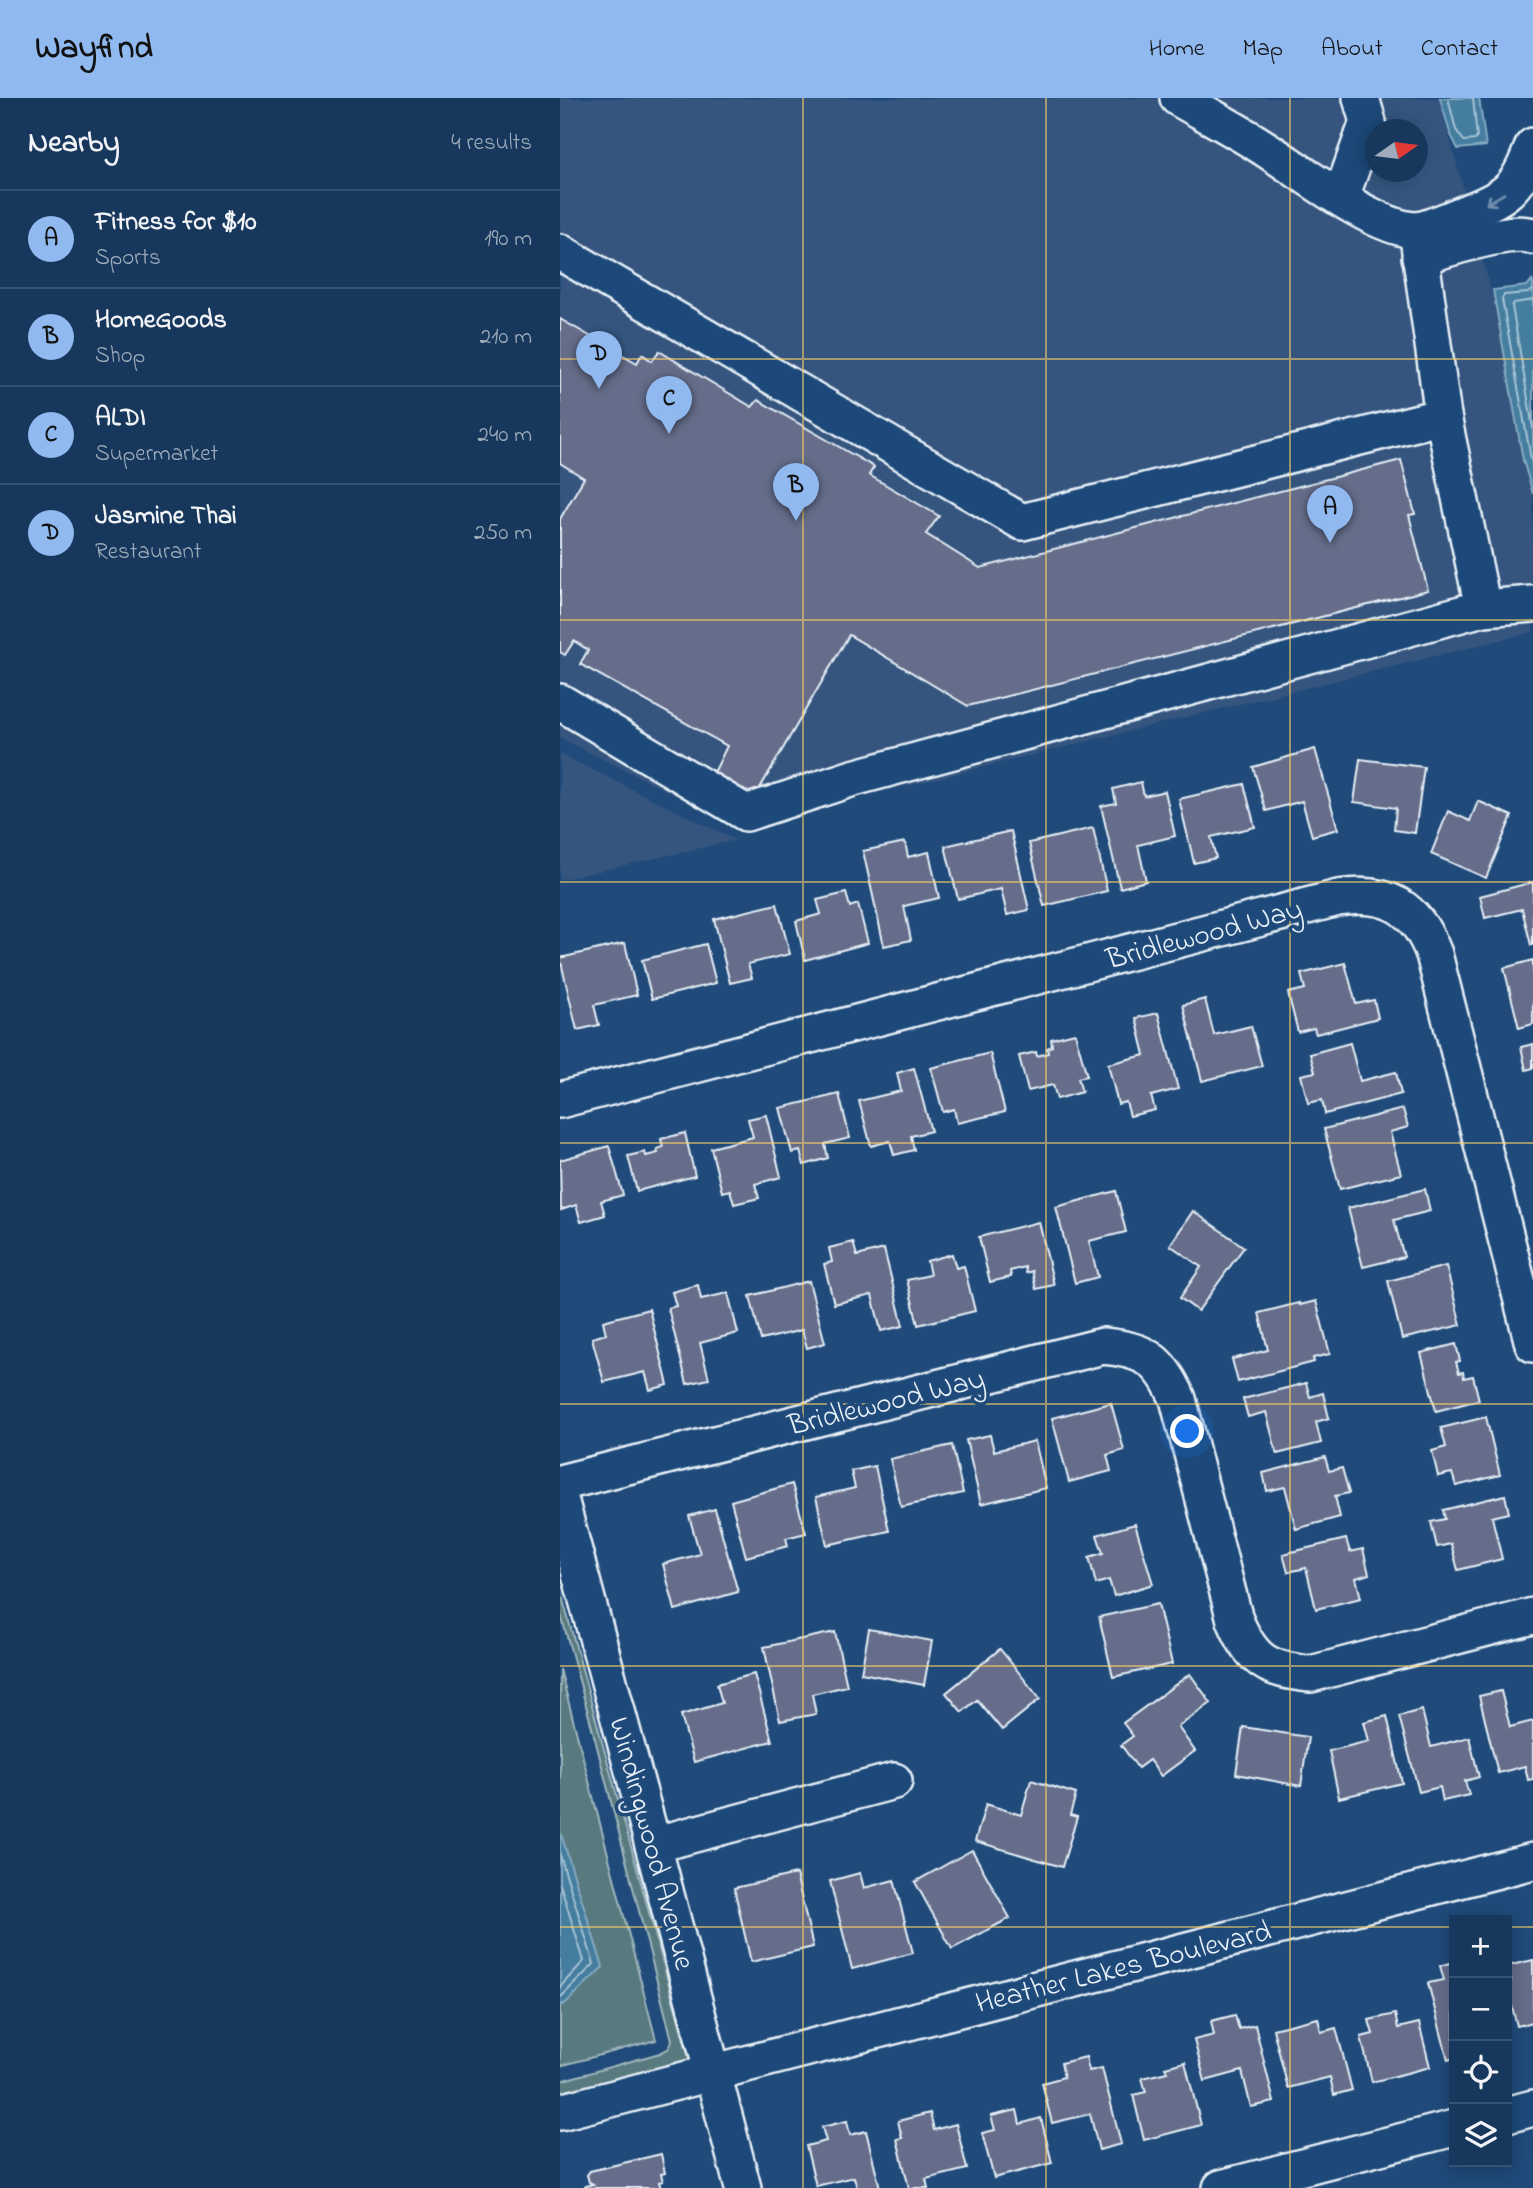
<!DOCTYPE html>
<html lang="en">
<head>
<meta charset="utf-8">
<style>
	:root { --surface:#17385c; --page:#244365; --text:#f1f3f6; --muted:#9eacbb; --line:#365272; --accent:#90b9f0 }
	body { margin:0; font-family:"Indie Flower",sans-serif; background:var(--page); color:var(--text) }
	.controls { position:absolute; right:21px; bottom:21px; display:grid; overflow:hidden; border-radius:0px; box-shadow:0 4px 18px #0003 }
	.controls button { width:63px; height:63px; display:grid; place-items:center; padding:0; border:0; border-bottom:2px solid var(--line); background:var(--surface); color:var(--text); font:35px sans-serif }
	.compass { position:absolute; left:805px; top:21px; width:63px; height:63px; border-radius:50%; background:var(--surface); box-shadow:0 4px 18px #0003; rotate:76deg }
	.you { position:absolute; left:628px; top:1334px; width:24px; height:24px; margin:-18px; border:5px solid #fff; border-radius:50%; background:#1a73e8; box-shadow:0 0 0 10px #1a73e833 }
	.badge { display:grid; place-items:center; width:46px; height:46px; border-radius:50%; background:var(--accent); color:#111; font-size:23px; font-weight:700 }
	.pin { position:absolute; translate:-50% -58px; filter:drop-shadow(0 2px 4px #0008) }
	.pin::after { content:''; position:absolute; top:37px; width:24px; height:21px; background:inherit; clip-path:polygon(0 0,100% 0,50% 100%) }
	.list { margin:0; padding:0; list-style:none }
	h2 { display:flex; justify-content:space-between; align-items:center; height:91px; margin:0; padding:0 28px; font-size:30px }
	h2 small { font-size:23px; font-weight:400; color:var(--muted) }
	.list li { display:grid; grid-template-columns:46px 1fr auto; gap:21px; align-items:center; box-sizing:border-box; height:98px; padding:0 28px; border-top:2px solid var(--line) }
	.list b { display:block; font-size:26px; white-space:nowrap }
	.list p { margin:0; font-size:23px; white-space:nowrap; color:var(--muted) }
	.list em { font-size:23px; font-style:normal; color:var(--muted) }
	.icon { flex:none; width:38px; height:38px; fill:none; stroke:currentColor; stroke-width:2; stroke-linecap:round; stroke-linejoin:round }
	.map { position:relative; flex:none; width:973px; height:2090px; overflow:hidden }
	header { display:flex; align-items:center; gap:42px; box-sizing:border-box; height:98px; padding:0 35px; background:var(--accent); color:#111 }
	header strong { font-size:33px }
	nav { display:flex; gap:38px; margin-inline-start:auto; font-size:24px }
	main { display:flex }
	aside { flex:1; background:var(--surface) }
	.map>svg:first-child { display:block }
	.built { fill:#34547f; fill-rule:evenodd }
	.green { fill:#587a7f; stroke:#a0b6bc; stroke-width:2 }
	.water { fill:#457d9f; stroke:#86abc3; stroke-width:2 }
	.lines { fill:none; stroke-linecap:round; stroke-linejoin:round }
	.shore { stroke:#a7c3d4; stroke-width:2 }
	.building { fill:#656d8a; stroke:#e8f1f8; stroke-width:2 }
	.minor-casing { stroke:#e8f1f8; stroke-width:40 }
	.minor { stroke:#1f4a7a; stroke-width:35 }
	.oneway { stroke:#6f8dac }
	.grid { fill:none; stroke:#ffd166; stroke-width:2; stroke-opacity:0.55 }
	.labels { text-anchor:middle; stroke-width:7; stroke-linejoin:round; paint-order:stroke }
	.street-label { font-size:30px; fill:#e8f1f8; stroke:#1f4a7a }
</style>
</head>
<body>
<header>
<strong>Wayfind</strong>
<nav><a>Home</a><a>Map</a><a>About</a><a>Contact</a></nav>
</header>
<main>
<aside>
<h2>Nearby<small>4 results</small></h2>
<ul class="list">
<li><span class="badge">A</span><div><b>Fitness for $10</b><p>Sports</p></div><em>190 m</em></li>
<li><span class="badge">B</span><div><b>HomeGoods</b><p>Shop</p></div><em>210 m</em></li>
<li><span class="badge">C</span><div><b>ALDI</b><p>Supermarket</p></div><em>240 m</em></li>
<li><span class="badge">D</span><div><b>Jasmine Thai</b><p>Restaurant</p></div><em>250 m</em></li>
</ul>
</aside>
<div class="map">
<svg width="973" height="2090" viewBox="0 0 973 2090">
	<rect width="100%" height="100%" fill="#1f4a7a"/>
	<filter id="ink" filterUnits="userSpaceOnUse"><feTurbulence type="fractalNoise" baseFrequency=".0143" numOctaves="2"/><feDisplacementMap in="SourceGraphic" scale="14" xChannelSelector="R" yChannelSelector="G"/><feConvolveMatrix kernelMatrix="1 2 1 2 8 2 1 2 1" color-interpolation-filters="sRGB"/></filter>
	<g filter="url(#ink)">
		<g class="built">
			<path d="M 0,0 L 879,0 L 973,349 L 973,534 L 180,729 L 0,640 ZM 816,32 L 858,32 L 858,74 L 816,74 Z"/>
			<path d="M 0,656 L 176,742 L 0,782 Z"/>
		</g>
		<g class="green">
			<path d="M 0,1491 L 130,1963 L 0,1998 L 0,1983 L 100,1955 L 109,1950 L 112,1942 L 33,1633 L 0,1513 Z"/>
			<path d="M 0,1571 L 96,1942 L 0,1968 Z"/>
		</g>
		<g class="water">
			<path d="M 880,0 L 919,0 L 926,48 L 898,51 L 890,35 Z"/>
			<path d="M 972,182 L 973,185 L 973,396 L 963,362 L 933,192 L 967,188 Z"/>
			<path d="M 0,1733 L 43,1869 L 6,1905 L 0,1908 Z"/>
		</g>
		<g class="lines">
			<g class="shore">
				<path d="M 888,0 L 896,32 L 904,43 L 915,42 L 917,39 L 913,0"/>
				<path d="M 973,192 L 968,195 L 944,197 L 942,201 L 973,372"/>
				<path d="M 973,202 L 954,205 L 952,208 L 973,330"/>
				<path d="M 0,1757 L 34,1866 L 0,1900"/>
				<path d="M 0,1786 L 24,1863 L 0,1889"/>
			</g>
		</g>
		<g class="building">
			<path d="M 0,221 L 77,265 L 82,256 L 92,263 L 99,253 L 192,309 L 198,302 L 314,369 L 309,377 L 379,418 L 366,436 L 420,470 L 841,362 L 855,416 L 849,417 L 868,492 L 408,608 L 289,537 L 196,697 L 197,702 L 149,685 L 167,648 L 20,566 L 28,552 L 14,543 L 5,557 L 0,554 L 0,421 L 24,380 L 0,365 Z"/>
			<path d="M 755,651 L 778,731 L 752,738 L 742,703 L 706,713 L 693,669 Z"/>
			<path d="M 800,661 L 864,669 L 855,735 L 834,732 L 836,710 L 794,704 Z"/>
			<path d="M 581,684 L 584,698 L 605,693 L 615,738 L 578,747 L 586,783 L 560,790 L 541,708 L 556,705 L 553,691 Z"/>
			<path d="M 684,686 L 695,729 L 651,739 L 656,760 L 634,765 L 619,701 Z"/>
			<path d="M 918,703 L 952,718 L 926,780 L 871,756 L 888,713 L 910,723 Z"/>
			<path d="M 533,730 L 547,793 L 484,808 L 469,745 Z"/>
			<path d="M 451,733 L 469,812 L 447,817 L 441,791 L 398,801 L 385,748 Z"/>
			<path d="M 345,744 L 348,759 L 369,754 L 379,800 L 344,808 L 351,842 L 324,848 L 303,753 Z"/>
			<path d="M 973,784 L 973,847 L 971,847 L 962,811 L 925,820 L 920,798 Z"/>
			<path d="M 286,795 L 290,809 L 298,806 L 308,845 L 245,862 L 236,823 L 261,816 L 257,802 Z"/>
			<path d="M 217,806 L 230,856 L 188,866 L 192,880 L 170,885 L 154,821 Z"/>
			<path d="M 65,845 L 77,897 L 34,907 L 39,927 L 17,932 L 0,860 Z"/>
			<path d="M 146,846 L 156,885 L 92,901 L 82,862 Z"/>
			<path d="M 973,862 L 973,926 L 959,930 L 944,870 Z"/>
			<path d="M 785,865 L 796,906 L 814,902 L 818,920 L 756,936 L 754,930 L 738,934 L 728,895 L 745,891 L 741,876 Z"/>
			<path d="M 645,901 L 654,937 L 691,928 L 702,968 L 642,983 L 623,907 Z"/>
			<path d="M 598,915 L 618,991 L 591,998 L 595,1012 L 570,1018 L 566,1004 L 558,1006 L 548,966 L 585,957 L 576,920 Z"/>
			<path d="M 515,935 L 527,978 L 518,980 L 522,994 L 497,1001 L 493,987 L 468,993 L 459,958 L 476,954 L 477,958 L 488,955 L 487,950 L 492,948 L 491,941 Z"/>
			<path d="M 790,945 L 800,983 L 836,974 L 841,996 L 765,1016 L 762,1002 L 748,1005 L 741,977 L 755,974 L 750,956 Z"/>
			<path d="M 973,946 L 973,970 L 966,972 L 961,949 Z"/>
			<path d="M 430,955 L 445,1014 L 397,1025 L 394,1011 L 383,1014 L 371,970 Z"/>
			<path d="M 354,970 L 371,1033 L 351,1038 L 354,1052 L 334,1057 L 330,1043 L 311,1048 L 299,1003 L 341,993 L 337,975 Z"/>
			<path d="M 279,996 L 290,1040 L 265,1046 L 268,1060 L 244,1067 L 240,1053 L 232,1055 L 220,1010 Z"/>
			<path d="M 843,1011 L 848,1029 L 830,1034 L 841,1076 L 780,1091 L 764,1031 Z"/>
			<path d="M 206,1017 L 221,1079 L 195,1086 L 199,1100 L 174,1106 L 170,1092 L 162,1094 L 151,1050 L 193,1039 L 188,1021 Z"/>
			<path d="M 125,1035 L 135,1078 L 77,1093 L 68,1058 L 85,1054 L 86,1058 L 98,1055 L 97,1051 L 103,1049 L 101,1041 Z"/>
			<path d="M 49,1048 L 63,1097 L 41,1103 L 45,1117 L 21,1124 L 16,1107 L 1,1112 L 0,1062 Z"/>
			<path d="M 865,1091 L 870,1113 L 834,1122 L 844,1159 L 803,1169 L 788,1110 Z"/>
			<path d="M 556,1093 L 566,1134 L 529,1143 L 538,1179 L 515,1185 L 496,1109 Z"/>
			<path d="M 633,1113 L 684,1149 L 638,1213 L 620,1200 L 641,1169 L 610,1147 Z"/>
			<path d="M 479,1124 L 494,1187 L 476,1191 L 472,1173 L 466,1175 L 465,1169 L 450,1173 L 451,1179 L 430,1184 L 419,1139 Z"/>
			<path d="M 293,1144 L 297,1158 L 324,1151 L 343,1228 L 321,1233 L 312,1197 L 274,1206 L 264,1166 L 272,1164 L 269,1150 Z"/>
			<path d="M 392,1156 L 396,1170 L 404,1168 L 415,1213 L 358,1227 L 347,1182 L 370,1177 L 367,1163 Z"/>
			<path d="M 886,1168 L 901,1227 L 842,1241 L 828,1183 Z"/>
			<path d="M 249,1183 L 265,1245 L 247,1250 L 242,1232 L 201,1242 L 190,1198 Z"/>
			<path d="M 138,1187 L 141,1201 L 168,1195 L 178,1235 L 140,1245 L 149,1281 L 127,1286 L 108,1210 L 116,1208 L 112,1194 Z"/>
			<path d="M 756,1203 L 770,1256 L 753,1260 L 754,1264 L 678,1284 L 672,1261 L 708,1252 L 699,1215 L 739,1205 L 740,1207 Z"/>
			<path d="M 89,1211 L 108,1287 L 90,1292 L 85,1274 L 44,1284 L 32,1240 L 46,1236 L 43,1223 Z"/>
			<path d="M 896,1246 L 900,1263 L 896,1264 L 899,1275 L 903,1274 L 904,1280 L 913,1278 L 919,1302 L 876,1313 L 861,1255 Z"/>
			<path d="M 746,1285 L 750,1299 L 763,1295 L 769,1320 L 756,1324 L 761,1345 L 717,1356 L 706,1314 L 688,1319 L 683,1301 Z"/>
			<path d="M 551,1305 L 564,1352 L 547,1357 L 551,1373 L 509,1384 L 492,1320 Z"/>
			<path d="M 926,1319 L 940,1377 L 896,1388 L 892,1375 L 878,1378 L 872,1353 L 886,1349 L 881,1330 Z"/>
			<path d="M 430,1337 L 434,1353 L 475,1343 L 486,1390 L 421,1406 L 406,1342 Z"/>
			<path d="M 392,1347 L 403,1395 L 341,1409 L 330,1361 Z"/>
			<path d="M 765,1359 L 769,1373 L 782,1370 L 789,1395 L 775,1398 L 780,1419 L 736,1431 L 725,1389 L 707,1393 L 703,1375 Z"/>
			<path d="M 315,1368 L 329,1433 L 267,1447 L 256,1399 L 295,1390 L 291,1373 Z"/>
			<path d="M 232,1386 L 246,1435 L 226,1440 L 228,1448 L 186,1459 L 171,1403 Z"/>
			<path d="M 945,1397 L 949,1415 L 932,1419 L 942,1461 L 898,1472 L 891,1446 L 877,1449 L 871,1424 L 885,1421 L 883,1412 Z"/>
			<path d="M 155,1411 L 178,1494 L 115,1512 L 103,1466 L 140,1456 L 129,1418 Z"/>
			<path d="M 575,1426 L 593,1486 L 554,1498 L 549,1482 L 536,1486 L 529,1459 L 543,1455 L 537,1437 Z"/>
			<path d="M 786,1441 L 790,1454 L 803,1451 L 809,1476 L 796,1480 L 801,1500 L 756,1511 L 746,1470 L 728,1474 L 723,1456 Z"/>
			<path d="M 598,1506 L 612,1566 L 553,1579 L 539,1519 Z"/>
			<path d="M 309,1531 L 372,1543 L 364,1587 L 301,1575 Z"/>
			<path d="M 275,1534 L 287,1588 L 252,1596 L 256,1616 L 220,1623 L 204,1549 Z"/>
			<path d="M 440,1551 L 480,1601 L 442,1632 L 417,1602 L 402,1614 L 386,1595 Z"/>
			<path d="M 194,1576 L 212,1643 L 134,1664 L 121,1617 L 162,1605 L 157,1586 Z"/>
			<path d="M 630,1576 L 651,1605 L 618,1629 L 635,1653 L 601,1678 L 589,1662 L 578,1670 L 561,1647 L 573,1638 L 563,1625 Z"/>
			<path d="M 941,1593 L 950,1629 L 973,1623 L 973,1681 L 968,1682 L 965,1668 L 938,1675 L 919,1598 Z"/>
			<path d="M 862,1612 L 871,1649 L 909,1639 L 919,1679 L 905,1683 L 909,1697 L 883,1703 L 880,1689 L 859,1694 L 839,1618 Z"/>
			<path d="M 827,1618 L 842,1685 L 779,1700 L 769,1653 L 809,1643 L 804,1624 Z"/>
			<path d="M 683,1629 L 748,1639 L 741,1688 L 676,1676 Z"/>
			<path d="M 471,1682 L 516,1696 L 510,1717 L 517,1719 L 502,1769 L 415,1743 L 426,1706 L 461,1717 Z"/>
			<path d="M 412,1752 L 450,1820 L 392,1851 L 355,1784 Z"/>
			<path d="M 300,1775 L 304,1790 L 334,1782 L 353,1855 L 292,1871 L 270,1783 Z"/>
			<path d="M 236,1776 L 253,1849 L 191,1864 L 174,1790 Z"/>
			<path d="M 973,1862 L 973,1924 L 957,1928 L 947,1889 L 947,1883 L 951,1882 L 947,1868 Z"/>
			<path d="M 894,1864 L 894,1960 L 888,1962 L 868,1885 L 884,1882 L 880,1868 Z"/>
			<path d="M 835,1916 L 838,1930 L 859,1925 L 870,1969 L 812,1984 L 801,1939 L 813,1936 L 809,1922 Z"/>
			<path d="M 675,1917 L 679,1931 L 695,1927 L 714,2004 L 691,2009 L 682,1973 L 645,1983 L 634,1942 L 654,1937 L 651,1923 Z"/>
			<path d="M 758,1920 L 761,1934 L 776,1930 L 792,1992 L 774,1997 L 770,1979 L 728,1990 L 713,1931 Z"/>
			<path d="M 526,1959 L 529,1973 L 542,1970 L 561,2046 L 539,2052 L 530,2016 L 492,2025 L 482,1985 L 504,1979 L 501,1965 Z"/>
			<path d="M 625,1964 L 641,2027 L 584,2042 L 573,1997 L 586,1994 L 582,1980 L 607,1974 L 605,1969 Z"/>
			<path d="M 457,2012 L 460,2026 L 481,2020 L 492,2065 L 434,2080 L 422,2035 L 435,2032 L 431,2018 Z"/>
			<path d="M 370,2015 L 374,2032 L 396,2026 L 407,2071 L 366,2081 L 368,2090 L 349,2090 L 337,2041 L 342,2040 L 338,2023 Z"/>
			<path d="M 287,2023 L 290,2037 L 306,2033 L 320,2090 L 297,2090 L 294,2079 L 256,2088 L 246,2048 L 266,2043 L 262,2029 Z"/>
			<path d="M 101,2056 L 105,2075 L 101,2076 L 103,2083 L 99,2084 L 101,2090 L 25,2090 L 25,2088 L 33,2086 L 29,2084 L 27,2077 L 30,2073 Z"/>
		</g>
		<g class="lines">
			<g class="minor-casing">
				<g id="minor">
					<path d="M 618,0 C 646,16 674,31 701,48 C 738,71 813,130 855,132 C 866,132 898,118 910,113 C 950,98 959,87 973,48"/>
					<path d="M 781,99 L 808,24 L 801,0"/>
					<path d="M 857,132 L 883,318"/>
					<path d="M 0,154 L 462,424 L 883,318 L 923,510 L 973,506"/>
					<path d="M 860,159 C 887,151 948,130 973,138"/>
					<path d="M 0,604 L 186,715 L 293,680 L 923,510"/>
					<path d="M 0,1002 L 778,800 C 828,792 856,809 874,856 L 973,1246"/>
					<path d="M 0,1385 L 543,1248 C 586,1252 601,1262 618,1301 L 675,1522 C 692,1563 707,1572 751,1576 L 973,1518"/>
					<path d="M 0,1401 L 93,1747 L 183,2090"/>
					<path d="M 93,1747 L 334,1683"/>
					<path d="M 0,2014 L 973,1763"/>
					<path d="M 947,2017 L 973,2010"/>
					<path d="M 661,2090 L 894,2030"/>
				</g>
			</g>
			<use href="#minor" class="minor"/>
		</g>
		<defs><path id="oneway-shaft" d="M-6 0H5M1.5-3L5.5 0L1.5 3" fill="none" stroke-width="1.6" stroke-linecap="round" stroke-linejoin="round" transform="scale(1.75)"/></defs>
		<use class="oneway" href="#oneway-shaft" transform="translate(935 101) rotate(149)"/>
	</g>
	<path class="grid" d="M 243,0 L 243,2090M 486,0 L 486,2090M 730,0 L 730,2090M 0,261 L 973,261M 0,522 L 973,522M 0,784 L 973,784M 0,1045 L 973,1045M 0,1306 L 973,1306M 0,1568 L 973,1568M 0,1829 L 894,1829M 947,1829 L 973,1829"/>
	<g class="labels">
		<g class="street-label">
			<text transform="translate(644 835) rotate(-15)" y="10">Bridlewood Way</text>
			<text transform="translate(326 1303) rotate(-14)" y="10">Bridlewood Way</text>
			<text transform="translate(93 1745) rotate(75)" y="10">Windingwood Avenue</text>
			<text transform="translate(563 1868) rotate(-14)" y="10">Heather Lakes Boulevard</text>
		</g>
	</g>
</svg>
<div class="controls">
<button>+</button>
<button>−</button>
<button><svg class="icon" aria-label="locate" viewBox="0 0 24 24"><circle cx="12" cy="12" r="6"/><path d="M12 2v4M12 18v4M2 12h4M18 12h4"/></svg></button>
<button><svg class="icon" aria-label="layers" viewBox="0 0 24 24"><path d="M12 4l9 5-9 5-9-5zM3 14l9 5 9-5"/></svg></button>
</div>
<svg class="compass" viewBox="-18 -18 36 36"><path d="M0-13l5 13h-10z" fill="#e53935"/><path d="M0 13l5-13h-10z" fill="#9eacbb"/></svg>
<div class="you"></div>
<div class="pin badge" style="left:770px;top:445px">A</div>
<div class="pin badge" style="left:236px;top:423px">B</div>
<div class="pin badge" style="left:109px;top:336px">C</div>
<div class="pin badge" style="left:39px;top:291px">D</div>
</div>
</main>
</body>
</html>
